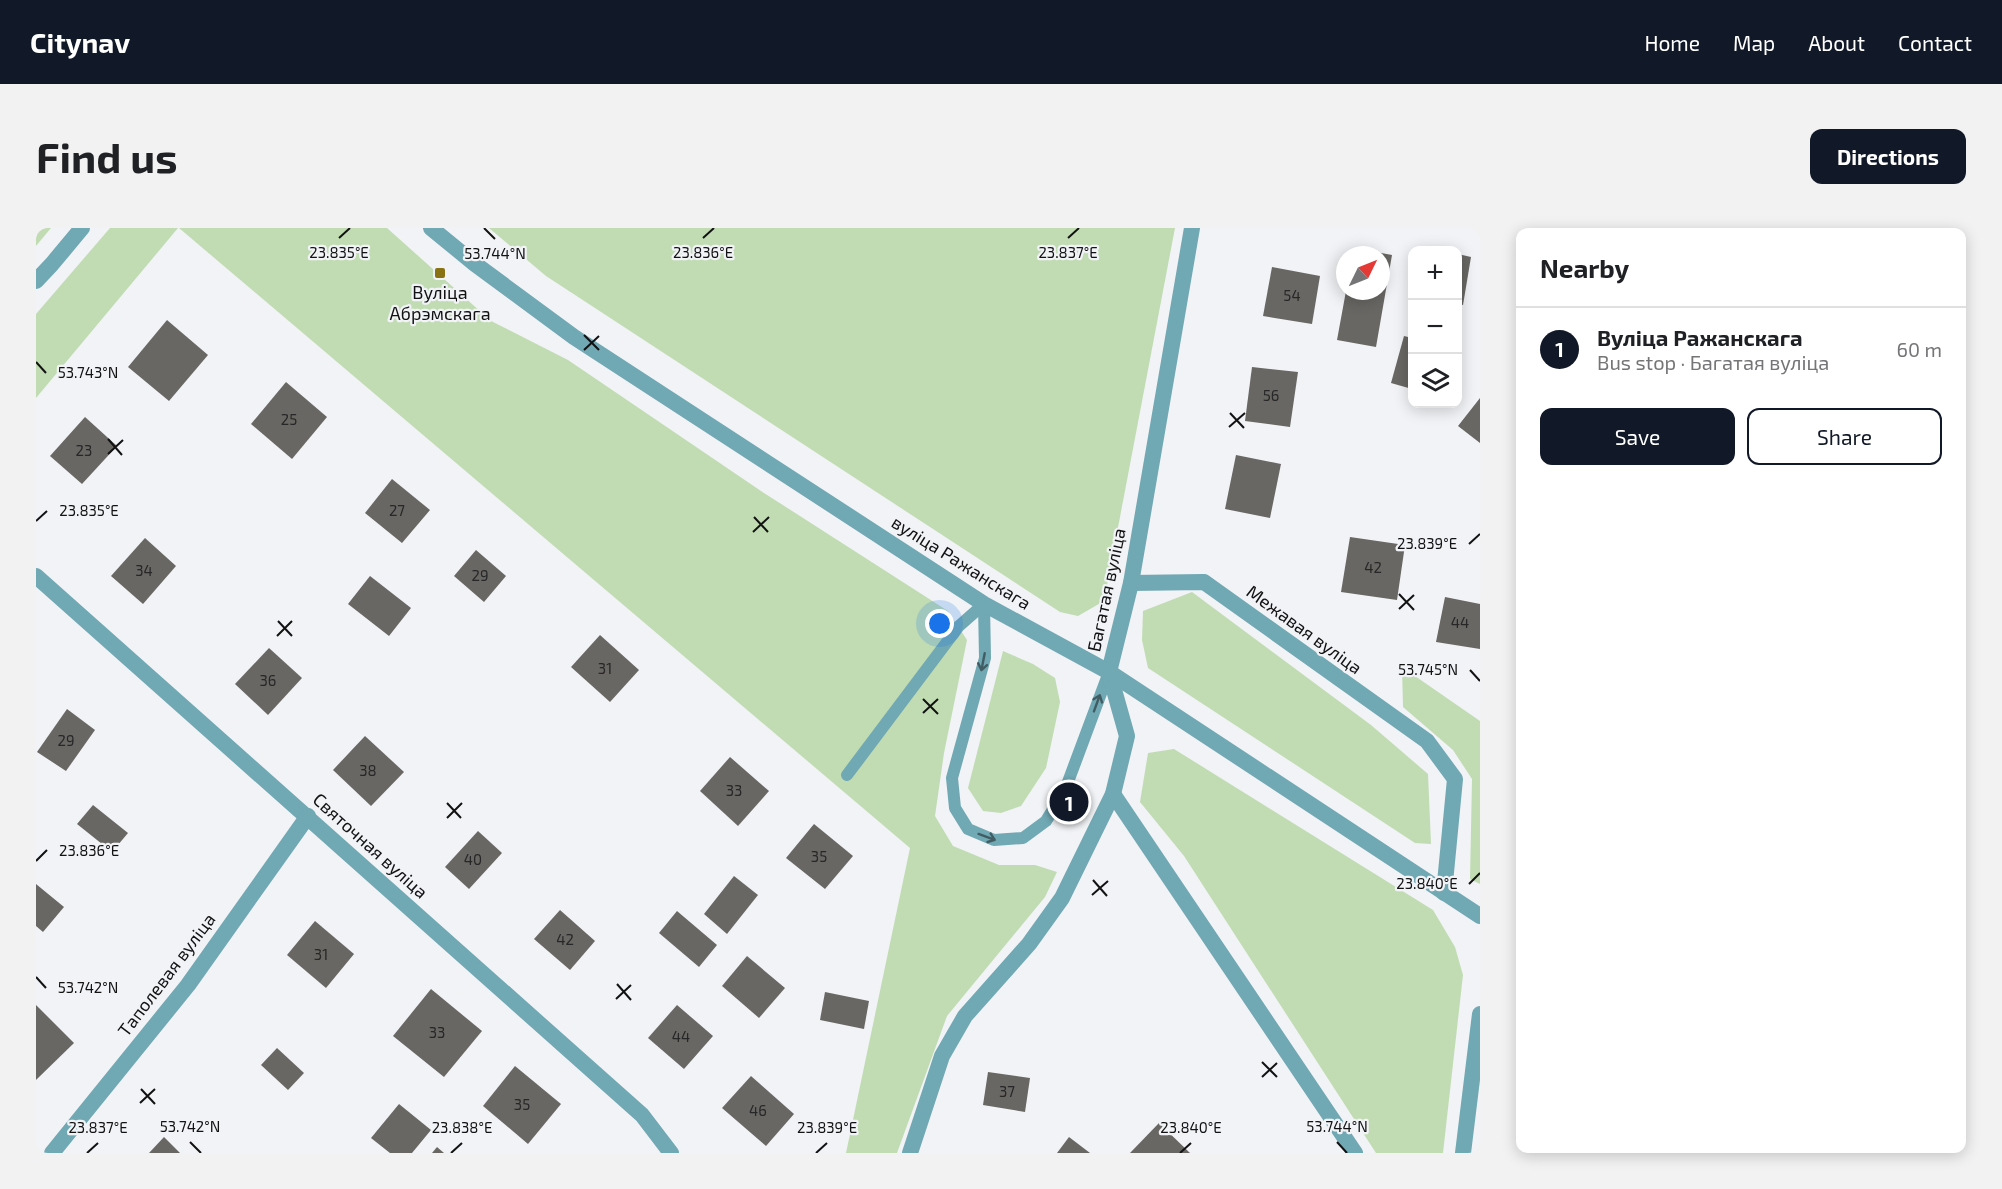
<!DOCTYPE html>
<html lang="en">
<head>
<meta charset="utf-8">
<style>
	:root { --surface:#fff; --page:#f2f2f2; --text:#202124; --muted:#757577; --line:#e0e0e0; --accent:#111827 }
	body { margin:0; font-family:"Exo 2",sans-serif; background:var(--page); color:var(--text) }
	.controls { position:absolute; right:18px; top:18px; display:grid; overflow:hidden; border-radius:12px; box-shadow:0 3px 15px #0003 }
	.controls button { width:54px; height:54px; display:grid; place-items:center; padding:0; border:0; border-bottom:2px solid var(--line); background:var(--surface); color:var(--text); font:30px sans-serif }
	.compass { position:absolute; left:1300px; top:18px; width:54px; height:54px; border-radius:50%; background:var(--surface); box-shadow:0 3px 15px #0003; rotate:47deg }
	.you { position:absolute; left:904px; top:396px; width:21px; height:21px; margin:-15px; border:4px solid #fff; border-radius:50%; background:#1a73e8; box-shadow:0 0 0 9px #1a73e833 }
	.badge { display:grid; place-items:center; width:39px; height:39px; border-radius:50%; background:var(--accent); color:#fff; font-size:20px; font-weight:700 }
	.pin { position:absolute; translate:-50% -50%; border:3px solid #fff; box-shadow:0 2px 6px #0006 }
	.list { margin:0; padding:0; list-style:none }
	h2 { display:flex; justify-content:space-between; align-items:center; height:78px; margin:0; padding:0 24px; font-size:26px }
	h2 small { font-size:20px; font-weight:400; color:var(--muted) }
	.list li { display:grid; grid-template-columns:39px 1fr auto; gap:18px; align-items:center; box-sizing:border-box; height:84px; padding:0 24px; border-top:2px solid var(--line) }
	.list b { display:block; font-size:22px; white-space:nowrap }
	.list p { margin:0; font-size:20px; white-space:nowrap; color:var(--muted) }
	.list em { font-size:20px; font-style:normal; color:var(--muted) }
	.actions { display:flex; gap:12px; padding:18px 24px }
	.actions a { flex:1; padding:14px 0; border:2px solid var(--accent); border-radius:12px; text-align:center; font-size:21px; color:var(--accent) }
	.actions .main { background:var(--accent); color:#fff }
	.icon { flex:none; width:33px; height:33px; fill:none; stroke:currentColor; stroke-width:2; stroke-linecap:round; stroke-linejoin:round }
	.map { position:relative; flex:none; width:1444px; height:925px; overflow:hidden; border-radius:12px }
	header { display:flex; align-items:center; gap:36px; box-sizing:border-box; height:84px; padding:0 30px; background:var(--accent); color:#fff }
	header strong { font-size:28px }
	nav { display:flex; gap:33px; margin-inline-start:auto; font-size:21px }
	.intro { display:flex; align-items:center; justify-content:space-between; box-sizing:border-box; height:144px; padding:0 36px }
	h1 { margin:0; font-size:42px }
	.button { padding:15px 27px; border-radius:12px; background:var(--accent); color:#fff; font-size:21px; font-weight:700 }
	main { display:flex; gap:36px; padding:0 36px }
	aside { flex:1; background:var(--surface); border-radius:12px; box-shadow:0 3px 15px #0003 }
	.map>svg:first-child { display:block }
	.green { fill:#c1dcb3 }
	.building { fill:#696764 }
	.lines { fill:none; stroke-linecap:round; stroke-linejoin:round }
	.service { stroke:#70a8b3; stroke-width:12 }
	.minor { stroke:#70a8b3; stroke-width:16 }
	.tertiary { stroke:#70a8b3; stroke-width:16 }
	.oneway { stroke:#415d63 }
	.ticks { fill:none; stroke:#121213; stroke-width:2 }
	.poi-dot { fill:#897214; stroke:#f1f3f6; stroke-width:2 }
	.labels { text-anchor:middle; stroke-width:4.5; stroke-linejoin:round; paint-order:stroke }
	.number-label { font-size:15px; fill:#282727 }
	.poi-label { font-size:18px; fill:#121213; stroke:#f1f3f6 }
	.street-label { font-size:18px; fill:#121213; stroke:#f1f3f6 }
	.ticks-label { font-size:15px; text-anchor:middle; fill:#121213; stroke:#f1f3f6; stroke-width:4.5; stroke-linejoin:round; paint-order:stroke }
</style>
</head>
<body>
<header>
<strong>Citynav</strong>
<nav><a>Home</a><a>Map</a><a>About</a><a>Contact</a></nav>
</header>
<div class="intro"><h1>Find us</h1><a class="button">Directions</a></div>
<main>
<div class="map">
<svg width="1444" height="925" viewBox="0 0 1444 925">
	<rect width="100%" height="100%" fill="#f1f3f6"/>
	<g class="green">
		<path d="M 0,0 L 15,0 L 0,18 Z"/>
		<path d="M 74,0 L 142,0 L 0,170 L 0,86 Z"/>
		<path d="M 143,0 L 351,0 L 455,93 L 532,132 L 725,263 L 912,383 L 931,412 L 908,525 L 899,588 L 917,618 L 963,637 L 999,637 L 1021,644 L 1009,669 L 911,788 L 861,925 L 810,925 L 874,620 Z"/>
		<path d="M 453,0 L 1139,0 L 1068,373 L 1042,388 L 1024,384 L 510,48 Z"/>
		<path d="M 1156,364 L 1335,497 L 1392,546 L 1395,616 L 1379,615 L 1112,440 L 1106,412 L 1107,383 Z"/>
		<path d="M 967,423 L 997,436 L 1019,450 L 1024,474 L 1010,540 L 985,578 L 965,585 L 947,583 L 932,560 Z"/>
		<path d="M 1366,439 L 1444,493 L 1444,656 L 1434,651 L 1436,551 L 1417,522 L 1367,479 Z"/>
		<path d="M 1138,521 L 1397,682 L 1419,719 L 1427,747 L 1407,925 L 1340,925 L 1148,628 L 1104,574 L 1112,525 Z"/>
	</g>
	<g class="building">
		<path d="M 1318,20 L 1356,27 L 1340,119 L 1301,112 L 1310,63 L 1345,63 L 1345,27 L 1316,27 Z"/>
		<path d="M 1422,26 L 1435,29 L 1427,77 L 1422,76 Z"/>
		<path d="M 1236,39 L 1284,48 L 1276,96 L 1227,88 Z"/>
		<path d="M 131,92 L 172,127 L 133,173 L 92,139 Z"/>
		<path d="M 1368,108 L 1376,110 L 1376,161 L 1355,155 Z"/>
		<path d="M 1216,139 L 1262,144 L 1254,199 L 1209,193 Z"/>
		<path d="M 250,154 L 291,189 L 256,231 L 215,196 Z"/>
		<path d="M 1444,170 L 1444,215 L 1422,198 Z"/>
		<path d="M 49,189 L 81,218 L 46,256 L 14,228 Z"/>
		<path d="M 1200,227 L 1245,236 L 1234,290 L 1189,281 Z"/>
		<path d="M 356,251 L 394,282 L 366,315 L 329,285 Z"/>
		<path d="M 1314,309 L 1369,317 L 1361,372 L 1305,364 Z"/>
		<path d="M 109,310 L 140,338 L 107,376 L 75,348 Z"/>
		<path d="M 440,322 L 470,348 L 448,374 L 418,348 Z"/>
		<path d="M 334,348 L 375,380 L 353,408 L 312,376 Z"/>
		<path d="M 1409,369 L 1444,376 L 1444,421 L 1400,414 Z"/>
		<path d="M 564,407 L 603,442 L 574,474 L 535,439 Z"/>
		<path d="M 233,420 L 266,450 L 232,487 L 199,456 Z"/>
		<path d="M 31,481 L 59,502 L 30,543 L 1,524 Z"/>
		<path d="M 329,508 L 368,544 L 335,578 L 297,542 Z"/>
		<path d="M 694,529 L 733,563 L 702,598 L 664,563 Z"/>
		<path d="M 57,577 L 92,605 L 76,624 L 41,596 Z"/>
		<path d="M 778,596 L 817,628 L 789,661 L 750,630 Z"/>
		<path d="M 442,603 L 466,625 L 433,661 L 409,639 Z"/>
		<path d="M 698,648 L 722,667 L 691,706 L 668,686 Z"/>
		<path d="M 0,656 L 28,679 L 7,704 L 0,698 Z"/>
		<path d="M 524,682 L 559,713 L 534,742 L 498,711 Z"/>
		<path d="M 641,683 L 681,717 L 663,739 L 623,705 Z"/>
		<path d="M 279,693 L 318,726 L 290,760 L 251,727 Z"/>
		<path d="M 711,728 L 749,760 L 723,790 L 686,758 Z"/>
		<path d="M 395,761 L 446,803 L 408,849 L 357,808 Z"/>
		<path d="M 789,764 L 833,773 L 828,801 L 784,792 Z"/>
		<path d="M 0,777 L 38,815 L 0,852 Z"/>
		<path d="M 641,777 L 677,808 L 648,841 L 612,810 Z"/>
		<path d="M 241,820 L 268,845 L 252,862 L 225,837 Z"/>
		<path d="M 479,838 L 525,876 L 492,916 L 447,878 Z"/>
		<path d="M 952,844 L 994,850 L 989,884 L 947,877 Z"/>
		<path d="M 715,848 L 758,886 L 730,918 L 686,880 Z"/>
		<path d="M 363,876 L 395,902 L 376,925 L 354,925 L 335,910 Z"/>
		<path d="M 1123,895 L 1154,925 L 1094,925 Z"/>
		<path d="M 128,909 L 144,925 L 113,925 Z"/>
		<path d="M 1033,909 L 1054,925 L 1021,925 Z"/>
		<path d="M 401,919 L 408,925 L 396,925 Z"/>
	</g>
	<g class="lines">
		<g class="service">
			<path d="M 948,376 L 949,430 L 916,550 L 919,580 L 932,601 L 958,612 L 987,610 L 1010,593 L 1029,562 L 1073,444"/>
			<path d="M 811,547 L 923,398 L 948,376"/>
		</g>
		<g class="minor">
			<path d="M 0,53 L 16,36 L 46,0"/>
			<path d="M 0,348 L 606,887 L 635,925"/>
			<path d="M 1095,355 L 1168,354 L 1391,513 L 1419,551 L 1408,665"/>
			<path d="M 1077,566 L 1319,925"/>
			<path d="M 16,925 L 152,757 L 272,588"/>
			<path d="M 874,925 L 906,828 L 929,788 L 993,716 L 1026,670 L 1077,566 L 1091,508 L 1073,444 L 1095,355 L 1156,0"/>
			<path d="M 1427,925 L 1444,786"/>
		</g>
		<path class="tertiary" d="M 395,0 L 439,36 L 538,109 L 948,376 L 1073,444 L 1444,688"/>
	</g>
	<defs><path id="oneway-shaft" d="M-6 0H5M1.5-3L5.5 0L1.5 3" fill="none" stroke-width="1.6" stroke-linecap="round" stroke-linejoin="round" transform="scale(1.5)"/></defs>
	<g class="oneway">
		<use href="#oneway-shaft" transform="translate(947 434) rotate(101)"/>
		<use href="#oneway-shaft" transform="translate(1061 475) rotate(-70)"/>
		<use href="#oneway-shaft" transform="translate(951 609) rotate(20)"/>
	</g>
	<path class="ticks" d="M 448,0 L 459,11M 303,10 L 314,0M 667,10 L 678,0M 1032,10 L 1043,0M 548,107 L 563,122M 548,122 L 563,108M 0,134 L 10,145M 1194,185 L 1208,200M 1193,199 L 1209,185M 72,211 L 86,227M 72,226 L 87,212M 718,289 L 732,304M 0,293 L 11,283M 717,304 L 733,289M 1433,316 L 1444,306M 1363,366 L 1378,382M 1363,381 L 1378,367M 242,393 L 256,408M 241,408 L 256,393M 1434,442 L 1444,453M 887,471 L 902,486M 887,485 L 902,471M 411,575 L 425,590M 411,590 L 426,575M 0,633 L 11,622M 1057,652 L 1071,668M 1433,656 L 1444,645M 1056,667 L 1072,653M 0,749 L 10,760M 581,756 L 595,772M 580,771 L 595,757M 1226,834 L 1241,849M 1226,849 L 1241,835M 105,861 L 119,876M 104,875 L 119,861M 154,914 L 165,925M 1301,914 L 1311,925M 51,925 L 62,915M 415,925 L 426,915M 780,925 L 791,915M 1144,925 L 1155,915"/>
	<rect class="poi-dot" x="398" y="39" width="12" height="12" rx="3"/>
	<g class="labels">
		<g class="number-label">
			<text x="1256" y="73">54</text>
			<text x="1235" y="173">56</text>
			<text x="253" y="197">25</text>
			<text x="48" y="228">23</text>
			<text x="361" y="288">27</text>
			<text x="1337" y="345">42</text>
			<text x="108" y="348">34</text>
			<text x="444" y="353">29</text>
			<text x="1424" y="400">44</text>
			<text x="569" y="446">31</text>
			<text x="232" y="458">36</text>
			<text x="30" y="518">29</text>
			<text x="332" y="548">38</text>
			<text x="698" y="568">33</text>
			<text x="783" y="634">35</text>
			<text x="437" y="637">40</text>
			<text x="529" y="717">42</text>
			<text x="285" y="732">31</text>
			<text x="401" y="810">33</text>
			<text x="645" y="814">44</text>
			<text x="971" y="869">37</text>
			<text x="486" y="882">35</text>
			<text x="722" y="888">46</text>
		</g>
		<g class="poi-label">
			<text x="404" y="71">Вуліца<tspan x="404" dy="21">Абрэмскага</tspan></text>
		</g>
		<g class="street-label">
			<text transform="translate(925 335) rotate(32)" y="6">вуліца Ражанскага</text>
			<text transform="translate(1071 362) rotate(-78)" y="6">Багатая вуліца</text>
			<text transform="translate(1268 402) rotate(36)" y="6">Межавая вуліца</text>
			<text transform="translate(334 618) rotate(42)" y="6">Святочная вуліца</text>
			<text transform="translate(131 747) rotate(-53)" y="6">Таполевая вуліца</text>
		</g>
	</g>
	<g class="ticks-label">
		<text x="303" y="30">23.835°E</text>
		<text x="667" y="30">23.836°E</text>
		<text x="1032" y="30">23.837°E</text>
		<text x="459" y="31">53.744°N</text>
		<text x="52" y="150">53.743°N</text>
		<text x="53" y="288">23.835°E</text>
		<text x="1391" y="321">23.839°E</text>
		<text x="1392" y="447">53.745°N</text>
		<text x="53" y="628">23.836°E</text>
		<text x="1391" y="661">23.840°E</text>
		<text x="52" y="765">53.742°N</text>
		<text x="154" y="904">53.742°N</text>
		<text x="1301" y="904">53.744°N</text>
		<text x="62" y="905">23.837°E</text>
		<text x="426" y="905">23.838°E</text>
		<text x="791" y="905">23.839°E</text>
		<text x="1155" y="905">23.840°E</text>
	</g>
</svg>
<div class="controls">
<button>+</button>
<button>−</button>
<button><svg class="icon" aria-label="layers" viewBox="0 0 24 24"><path d="M12 4l9 5-9 5-9-5zM3 14l9 5 9-5"/></svg></button>
</div>
<svg class="compass" viewBox="-18 -18 36 36"><path d="M0-13l5 13h-10z" fill="#e53935"/><path d="M0 13l5-13h-10z" fill="#757577"/></svg>
<div class="you"></div>
<div class="pin badge" style="left:1033px;top:574px">1</div>
</div>
<aside>
<h2>Nearby<small></small></h2>
<ul class="list">
<li><span class="badge">1</span><div><b>Вуліца Ражанскага</b><p>Bus stop · Багатая вуліца</p></div><em>60 m</em></li>
</ul>
<div class="actions"><a class="main">Save</a><a>Share</a></div>
</aside>
</main>
</body>
</html>
